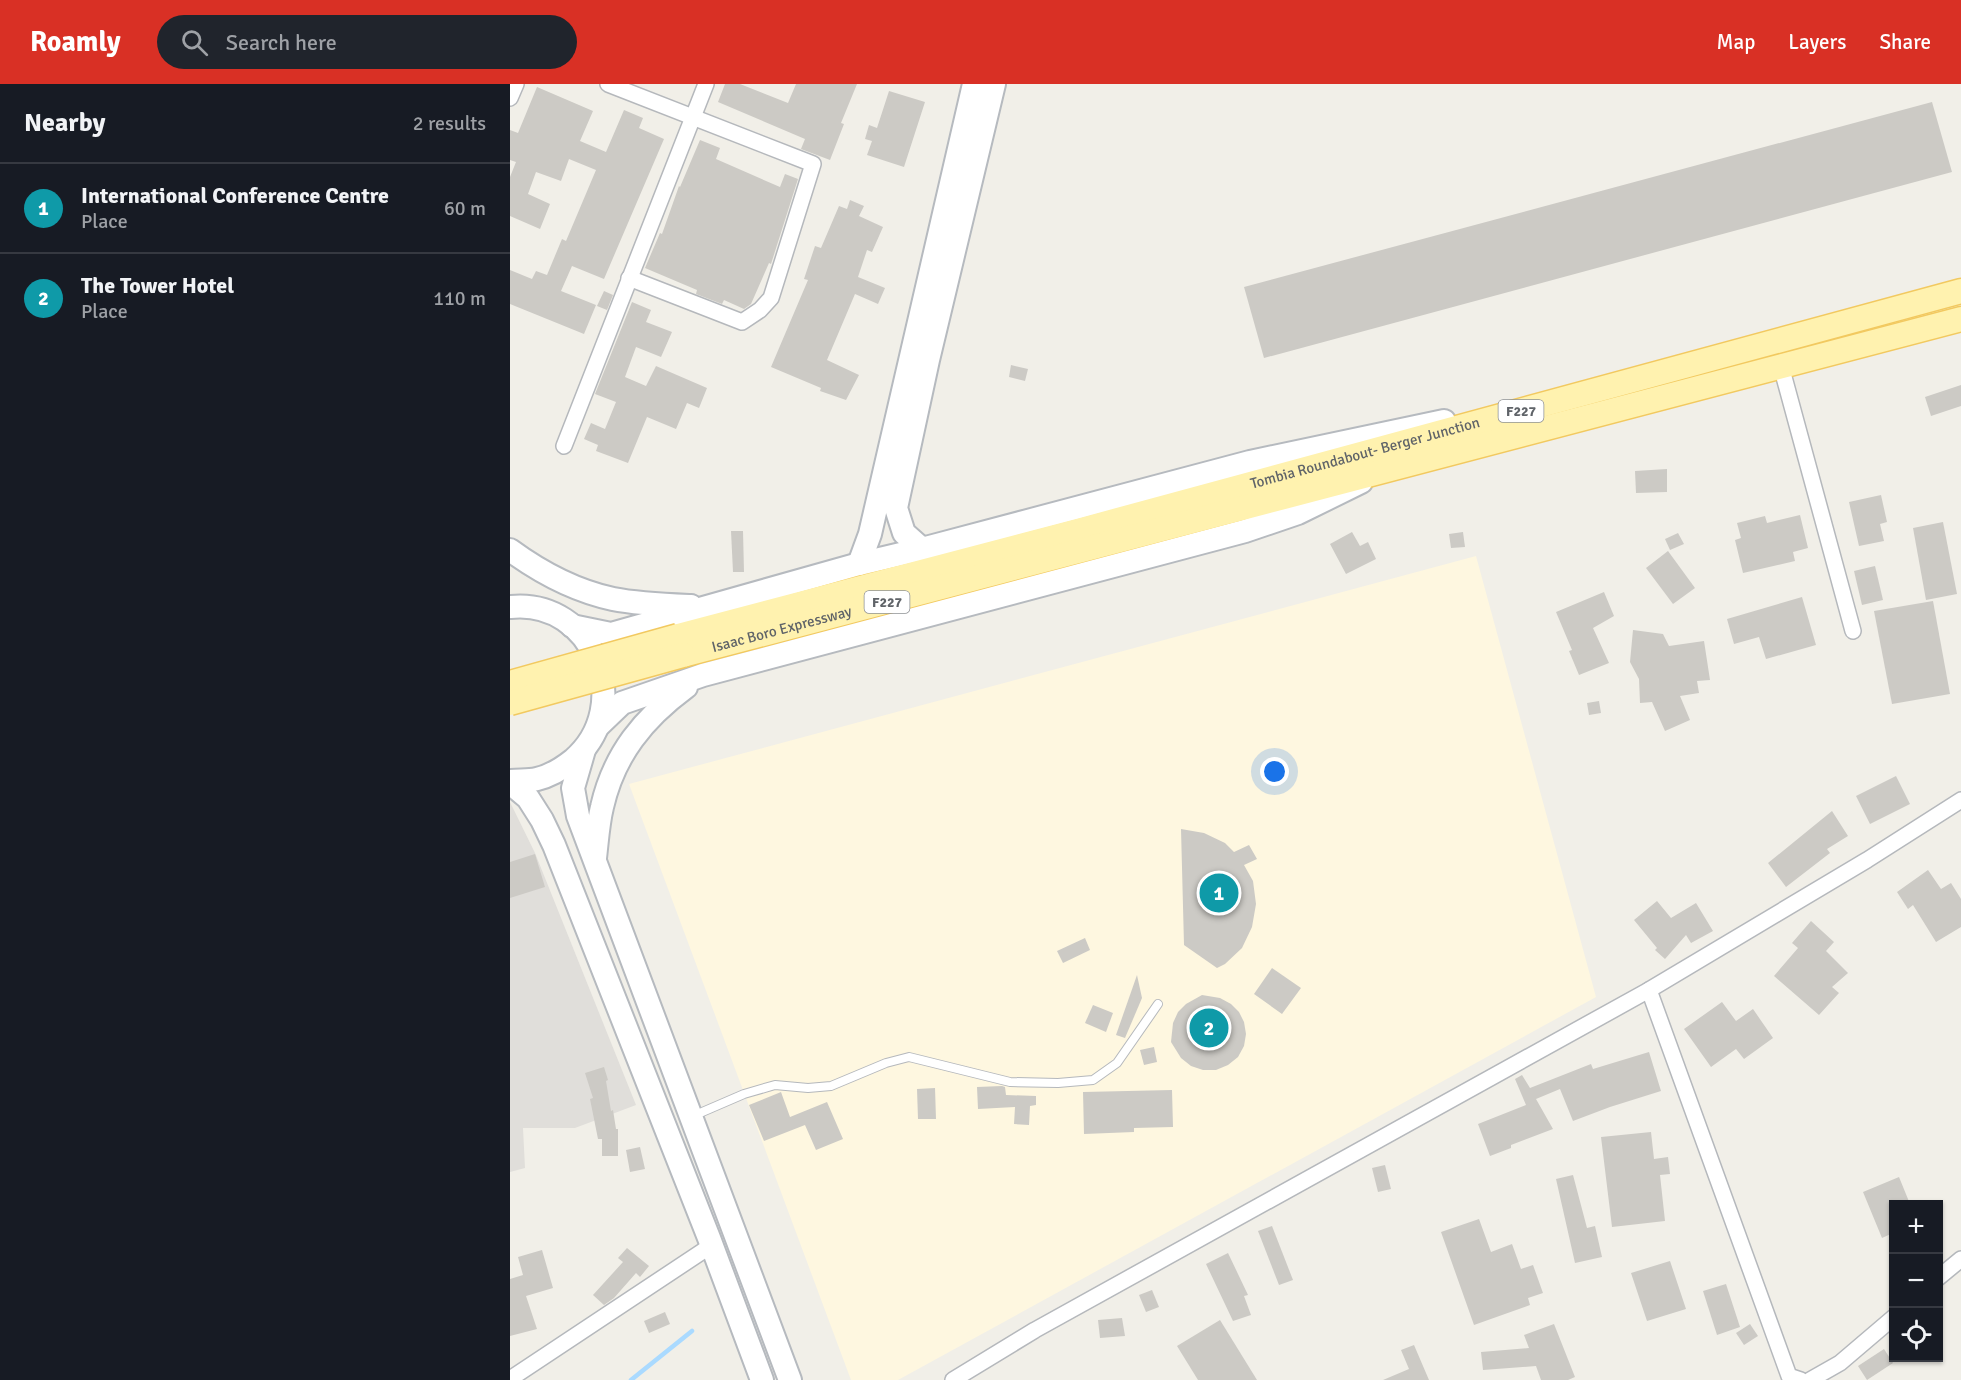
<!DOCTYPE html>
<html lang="en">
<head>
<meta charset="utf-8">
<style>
	:root { --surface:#171b24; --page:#20242c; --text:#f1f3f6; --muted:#9ea1a6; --line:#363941; --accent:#d93025 }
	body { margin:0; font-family:Signika,sans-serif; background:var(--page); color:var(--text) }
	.controls { position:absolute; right:18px; bottom:18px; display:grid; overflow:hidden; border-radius:0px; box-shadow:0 2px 4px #0004 }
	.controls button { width:54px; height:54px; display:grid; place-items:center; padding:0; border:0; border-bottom:2px solid var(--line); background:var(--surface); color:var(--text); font:30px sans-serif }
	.you { position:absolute; left:765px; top:688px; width:21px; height:21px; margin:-15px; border:4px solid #fff; border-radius:50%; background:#1a73e8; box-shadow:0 0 0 9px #1a73e833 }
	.badge { display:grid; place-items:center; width:39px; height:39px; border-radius:50%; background:var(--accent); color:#fff; font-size:20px; font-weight:700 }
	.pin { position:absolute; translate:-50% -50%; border:3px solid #fff; box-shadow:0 2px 6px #0006 }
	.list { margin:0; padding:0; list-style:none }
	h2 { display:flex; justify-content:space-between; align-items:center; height:78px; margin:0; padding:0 24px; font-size:26px }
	h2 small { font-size:20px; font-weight:400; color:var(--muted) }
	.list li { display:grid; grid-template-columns:39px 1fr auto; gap:18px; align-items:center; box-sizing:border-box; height:90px; padding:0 24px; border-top:2px solid var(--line) }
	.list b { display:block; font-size:22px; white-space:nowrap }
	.list p { margin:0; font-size:20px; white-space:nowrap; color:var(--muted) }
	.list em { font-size:20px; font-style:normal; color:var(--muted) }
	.icon { flex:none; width:33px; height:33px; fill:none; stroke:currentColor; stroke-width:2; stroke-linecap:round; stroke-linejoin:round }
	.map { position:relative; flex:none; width:1451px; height:1296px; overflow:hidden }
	header { display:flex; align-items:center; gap:36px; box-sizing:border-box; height:84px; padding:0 30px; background:var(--accent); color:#fff }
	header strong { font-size:28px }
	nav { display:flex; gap:33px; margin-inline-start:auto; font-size:21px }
	.search { width:420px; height:54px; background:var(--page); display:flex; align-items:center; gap:15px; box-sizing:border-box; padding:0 21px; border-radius:33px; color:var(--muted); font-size:22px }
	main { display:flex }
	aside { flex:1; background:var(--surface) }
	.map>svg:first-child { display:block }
	.commercial { fill:#fef7e0 }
	.industrial { fill:#e0deda }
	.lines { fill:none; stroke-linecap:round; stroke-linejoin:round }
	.stream { stroke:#aadaff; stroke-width:4.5 }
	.building { fill:#cccac5 }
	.lane-casing { stroke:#b5b8bc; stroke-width:10 }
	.street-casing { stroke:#b5b8bc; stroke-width:18 }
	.secondary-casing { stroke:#b6babf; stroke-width:26 }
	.primary-casing { stroke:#f2c960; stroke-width:27 }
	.lane { stroke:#fff; stroke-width:8 }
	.street { stroke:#fff; stroke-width:15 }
	.secondary { stroke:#fff; stroke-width:22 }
	.primary { stroke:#fff2af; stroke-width:24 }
	.primary-bridge-casing { stroke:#f2c960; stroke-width:27; stroke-linecap:butt }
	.primary-bridge { stroke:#fff2af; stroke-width:24 }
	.labels { text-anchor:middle; stroke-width:6; stroke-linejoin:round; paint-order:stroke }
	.shield { fill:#fff; stroke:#8f9295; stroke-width:1.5 }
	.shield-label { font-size:14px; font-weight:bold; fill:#5f6368 }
	.street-label { font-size:15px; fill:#5f6368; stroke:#fff }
</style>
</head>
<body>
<header>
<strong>Roamly</strong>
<div class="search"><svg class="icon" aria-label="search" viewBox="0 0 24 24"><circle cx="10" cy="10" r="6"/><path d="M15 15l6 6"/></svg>Search here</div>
<nav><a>Map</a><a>Layers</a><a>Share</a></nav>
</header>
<main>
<aside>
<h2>Nearby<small>2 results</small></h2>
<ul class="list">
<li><span class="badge" style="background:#0f9aa8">1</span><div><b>International Conference Centre</b><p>Place</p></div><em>60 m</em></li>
<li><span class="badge" style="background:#0f9aa8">2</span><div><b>The Tower Hotel</b><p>Place</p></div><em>110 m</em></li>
</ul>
</aside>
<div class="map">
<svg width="1451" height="1296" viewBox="0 0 1451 1296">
	<rect width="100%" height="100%" fill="#f1efe8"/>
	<path class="commercial" d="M 966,472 L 1086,913 L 388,1296 L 341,1296 L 119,700 Z"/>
	<path class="industrial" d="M 0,718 L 25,769 L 126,1021 L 65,1044 L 13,1044 L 15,1084 L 0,1088 Z"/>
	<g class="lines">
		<path class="stream" d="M 121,1296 L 182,1247"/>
	</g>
	<g class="building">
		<path d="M 215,0 L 230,0 L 278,19 L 286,0 L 347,0 L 331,39 L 334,40 L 320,76 L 291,65 L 295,55 L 208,18 Z"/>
		<path d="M 27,3 L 83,27 L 70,57 L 96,68 L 114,26 L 133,34 L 129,44 L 154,55 L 94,195 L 62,182 L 51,207 L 86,221 L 74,250 L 0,220 L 0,186 L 22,195 L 26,187 L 37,191 L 52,155 L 56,157 L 86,86 L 59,75 L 51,97 L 26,88 L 18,110 L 40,120 L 30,145 L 0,132 L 0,93 L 6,78 L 0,76 L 0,46 L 8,49 Z"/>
		<path d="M 379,7 L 415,18 L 394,83 L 357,71 L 362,57 L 355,55 L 359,41 L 367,44 Z"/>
		<path d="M 1422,18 L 1442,88 L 754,274 L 734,203 Z"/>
		<path d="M 190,56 L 210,64 L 206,75 L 270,103 L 275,90 L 288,95 L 261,180 L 259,179 L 241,220 L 234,225 L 214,216 L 212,220 L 186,210 L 187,206 L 135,184 L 150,149 L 152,150 L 169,102 L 170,103 Z"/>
		<path d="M 340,116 L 354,122 L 349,132 L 373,143 L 362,168 L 357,166 L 348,193 L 375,204 L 368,220 L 345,210 L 317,276 L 349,291 L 336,316 L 310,307 L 311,304 L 261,283 L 298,196 L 294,195 L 305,162 L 311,164 L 329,122 L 337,125 Z"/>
		<path d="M 94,207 L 103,211 L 97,226 L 87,222 Z"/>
		<path d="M 122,218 L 141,226 L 136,238 L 162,248 L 151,273 L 126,263 L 115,293 L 136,302 L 146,282 L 197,304 L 189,324 L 177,319 L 166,345 L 137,333 L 118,379 L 86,367 L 88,361 L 74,355 L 81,339 L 95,345 L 106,318 L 85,310 Z"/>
		<path d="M 501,281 L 518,285 L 515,297 L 499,293 Z"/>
		<path d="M 1451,301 L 1451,322 L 1421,332 L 1415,313 Z"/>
		<path d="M 1157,385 L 1157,408 L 1126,409 L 1125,387 Z"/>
		<path d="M 1371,411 L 1377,438 L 1370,440 L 1374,457 L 1349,462 L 1339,418 Z"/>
		<path d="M 1290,431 L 1298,464 L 1283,468 L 1285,477 L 1233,489 L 1225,456 L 1231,454 L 1227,439 L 1255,432 L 1257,439 Z"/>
		<path d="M 1433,438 L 1447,510 L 1416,516 L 1403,444 Z"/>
		<path d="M 221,447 L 233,447 L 234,488 L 223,488 Z"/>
		<path d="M 842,448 L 850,462 L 858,458 L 866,475 L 836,490 L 820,460 Z"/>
		<path d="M 953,448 L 955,463 L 941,464 L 939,450 Z"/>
		<path d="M 1168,449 L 1174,460 L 1160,466 L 1155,455 Z"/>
		<path d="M 1158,467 L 1185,504 L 1163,520 L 1136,484 Z"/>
		<path d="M 1365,482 L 1373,516 L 1352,521 L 1344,487 Z"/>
		<path d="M 1094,508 L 1104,532 L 1083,544 L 1099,579 L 1069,591 L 1059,567 L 1062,566 L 1046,528 Z"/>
		<path d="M 1292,513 L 1306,561 L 1256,575 L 1249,553 L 1224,560 L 1217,535 Z"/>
		<path d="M 1423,517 L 1440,610 L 1382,620 L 1364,527 Z"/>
		<path d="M 1123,546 L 1153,550 L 1159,562 L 1194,557 L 1200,596 L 1187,597 L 1189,609 L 1170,612 L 1180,636 L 1155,647 L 1142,618 L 1130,619 L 1129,595 L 1120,578 Z"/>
		<path d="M 1089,617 L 1091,629 L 1079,631 L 1077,619 Z"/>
		<path d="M 1386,692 L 1400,720 L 1360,740 L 1346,712 Z"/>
		<path d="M 1322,727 L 1338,752 L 1317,765 L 1320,769 L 1276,803 L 1258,779 Z"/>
		<path d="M 671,745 L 694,749 L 715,759 L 724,768 L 739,761 L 747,775 L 734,781 L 743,797 L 746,820 L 742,843 L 732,864 L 715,880 L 707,884 L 674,861 Z"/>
		<path d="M 25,770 L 35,803 L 0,814 L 0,778 Z"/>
		<path d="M 1418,786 L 1431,805 L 1441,799 L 1451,815 L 1451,843 L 1426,858 L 1403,821 L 1398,825 L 1387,808 Z"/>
		<path d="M 1147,817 L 1161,834 L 1186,819 L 1203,847 L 1181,859 L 1176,851 L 1155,875 L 1145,866 L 1147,864 L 1124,836 Z"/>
		<path d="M 1301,837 L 1324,858 L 1316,867 L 1338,889 L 1322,903 L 1329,909 L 1309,931 L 1264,892 L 1288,864 L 1282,859 Z"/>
		<path d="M 575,854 L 580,866 L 553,879 L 547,867 Z"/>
		<path d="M 762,884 L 791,904 L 772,930 L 744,910 Z"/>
		<path d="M 627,891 L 632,914 L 615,954 L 606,951 Z"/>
		<path d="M 692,911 L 710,914 L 721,920 L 729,928 L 734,938 L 736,950 L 734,962 L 728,973 L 718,981 L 706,986 L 693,986 L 681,982 L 671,974 L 661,958 L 663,939 L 668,928 L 676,920 Z"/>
		<path d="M 1212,918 L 1226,937 L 1243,925 L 1263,954 L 1234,975 L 1226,965 L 1201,983 L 1174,945 Z"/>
		<path d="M 583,921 L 603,929 L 596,948 L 575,939 Z"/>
		<path d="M 644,963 L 647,978 L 634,981 L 630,966 Z"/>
		<path d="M 1139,968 L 1151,1007 L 1100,1023 L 1063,1037 L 1050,1005 L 1026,1015 L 1043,1045 L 1001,1061 L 1001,1064 L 980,1072 L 968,1040 L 1016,1021 L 1005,995 L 1012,991 L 1020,1004 L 1081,980 L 1083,985 Z"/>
		<path d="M 94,983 L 98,996 L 96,997 L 101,1027 L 103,1026 L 106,1045 L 108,1045 L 108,1072 L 92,1072 L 92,1055 L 88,1055 L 80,1015 L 83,1014 L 75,989 Z"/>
		<path d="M 492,1002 L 495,1003 L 496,1011 L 526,1012 L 526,1021 L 520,1022 L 519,1041 L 504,1040 L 505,1023 L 468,1025 L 467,1003 Z"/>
		<path d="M 425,1004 L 426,1035 L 408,1035 L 407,1005 Z"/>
		<path d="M 662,1006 L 663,1043 L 624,1044 L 624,1048 L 574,1050 L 573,1008 Z"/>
		<path d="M 271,1008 L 280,1033 L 317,1018 L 333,1055 L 306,1066 L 295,1041 L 254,1057 L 239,1021 Z"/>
		<path d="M 1141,1048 L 1144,1075 L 1158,1073 L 1160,1090 L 1150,1091 L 1155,1137 L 1102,1143 L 1091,1053 Z"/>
		<path d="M 130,1063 L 135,1085 L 120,1088 L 116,1066 Z"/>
		<path d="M 875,1081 L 881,1105 L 868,1108 L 862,1084 Z"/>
		<path d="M 1063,1091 L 1077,1144 L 1085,1142 L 1092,1173 L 1065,1179 L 1046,1095 Z"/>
		<path d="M 1389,1093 L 1400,1120 L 1383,1120 L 1383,1149 L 1372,1154 L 1353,1108 Z"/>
		<path d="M 969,1135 L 981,1168 L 1002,1160 L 1011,1185 L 1023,1181 L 1033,1209 L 1018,1214 L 1020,1221 L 964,1241 L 931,1148 Z"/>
		<path d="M 762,1142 L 783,1196 L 769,1201 L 748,1147 Z"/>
		<path d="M 117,1164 L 139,1182 L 130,1193 L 126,1189 L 104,1214 L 94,1221 L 83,1211 L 113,1178 L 108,1174 Z"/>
		<path d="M 32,1166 L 43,1204 L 16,1212 L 27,1245 L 0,1252 L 0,1195 L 13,1191 L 8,1173 Z"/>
		<path d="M 718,1169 L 738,1211 L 734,1212 L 741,1231 L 723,1237 L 696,1180 Z"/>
		<path d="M 1160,1177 L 1176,1225 L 1137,1237 L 1121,1189 Z"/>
		<path d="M 1216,1200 L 1230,1243 L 1207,1251 L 1193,1207 Z"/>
		<path d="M 642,1206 L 649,1223 L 636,1228 L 629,1211 Z"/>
		<path d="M 155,1228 L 160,1240 L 139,1249 L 134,1237 Z"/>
		<path d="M 612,1234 L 615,1252 L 590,1254 L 588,1236 Z"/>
		<path d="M 710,1236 L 747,1296 L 688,1296 L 667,1262 Z"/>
		<path d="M 1044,1240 L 1065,1293 L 1058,1296 L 1031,1296 L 1026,1282 L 973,1286 L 971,1268 L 1019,1264 L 1014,1251 Z"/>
		<path d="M 1240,1240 L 1248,1252 L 1234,1261 L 1226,1249 Z"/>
		<path d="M 904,1261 L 919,1296 L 873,1296 L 899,1285 L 891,1266 Z"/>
		<path d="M 1374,1265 L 1383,1279 L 1357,1296 L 1348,1282 Z"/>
	</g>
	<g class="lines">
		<g class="lane-casing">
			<path id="lane" d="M 183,1032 L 234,1010 L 265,1001 L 298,1004 L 321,1002 L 376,979 L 399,973 L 500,998 L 548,999 L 583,996 L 607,979 L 648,920"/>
		</g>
		<g class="street-casing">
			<g id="street">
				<path d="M 98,0 L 303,80 L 261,214 L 250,226 L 232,238 L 119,194"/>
				<path d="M 0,14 L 6,0"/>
				<path d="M 1271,282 L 1343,547"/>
				<path d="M 54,362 L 196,0"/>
				<path d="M 1139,906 L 1279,1292 L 1291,1296"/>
				<path d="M 1428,1194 L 1451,1175"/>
				<path d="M 0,1295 L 202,1161"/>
				<path d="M 443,1296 L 525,1246 L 1139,906 L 1357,776 L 1451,716"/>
				<path d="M 1300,1296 L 1330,1279 L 1384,1233"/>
			</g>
		</g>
		<g class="secondary-casing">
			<g id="secondary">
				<path d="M 412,465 L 394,449 L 386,424 L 418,276 L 484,0"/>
				<path d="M 0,466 C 30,488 66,507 103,515 C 128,520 156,521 181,522"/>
				<path d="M 349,480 L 360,450 L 464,0"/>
				<path d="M 0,523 C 84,514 126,622 63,676 C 53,684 40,692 27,695 C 19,697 9,696 0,697"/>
				<path d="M 62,542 L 101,550 L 349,480 L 412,465 L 740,378 L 934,337"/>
				<path d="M 88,642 L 112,619 L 193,591 L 735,447 L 788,429 L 851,398"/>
				<path d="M 74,666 L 63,704 L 68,732 L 280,1296"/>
				<path d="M 0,699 L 18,714 L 32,736 L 44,761 L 199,1154 L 252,1296"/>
				<path d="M 85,774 C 87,757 88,739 92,723 C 104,670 134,634 176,603"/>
			</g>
		</g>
		<g class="primary-casing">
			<g id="primary">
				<path id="s1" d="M 168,552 L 571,446 L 1451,207"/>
				<path id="s2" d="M 173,571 L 1451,235"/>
			</g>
		</g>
		<use href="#lane" class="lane"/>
		<use href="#street" class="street"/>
		<use href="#secondary" class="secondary"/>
		<use href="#primary" class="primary"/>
		<g class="primary-bridge-casing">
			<g id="primary-bridge">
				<path d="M 0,599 L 168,552"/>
				<path d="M 0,619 L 173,571"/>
			</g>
		</g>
		<use href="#primary-bridge" class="primary-bridge"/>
	</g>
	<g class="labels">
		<g class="shield">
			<rect x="988.5" y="316" width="45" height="22" rx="4.5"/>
			<rect x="354.5" y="507" width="45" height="22" rx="4.5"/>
		</g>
		<g class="shield-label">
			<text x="1011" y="332">F227</text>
			<text x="377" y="523">F227</text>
		</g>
		<g class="street-label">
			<text dy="5" stroke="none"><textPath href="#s1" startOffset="711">Tombia Roundabout- Berger Junction</textPath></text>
			<text dy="5" stroke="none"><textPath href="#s2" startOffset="102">Isaac Boro Expressway</textPath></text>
		</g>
	</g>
</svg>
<div class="controls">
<button>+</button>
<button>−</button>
<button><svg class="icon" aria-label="locate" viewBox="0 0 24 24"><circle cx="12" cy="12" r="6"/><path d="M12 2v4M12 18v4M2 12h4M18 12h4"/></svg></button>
</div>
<div class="you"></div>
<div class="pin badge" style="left:709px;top:809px;background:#0f9aa8">1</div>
<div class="pin badge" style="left:699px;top:944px;background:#0f9aa8">2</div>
</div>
</main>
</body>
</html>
